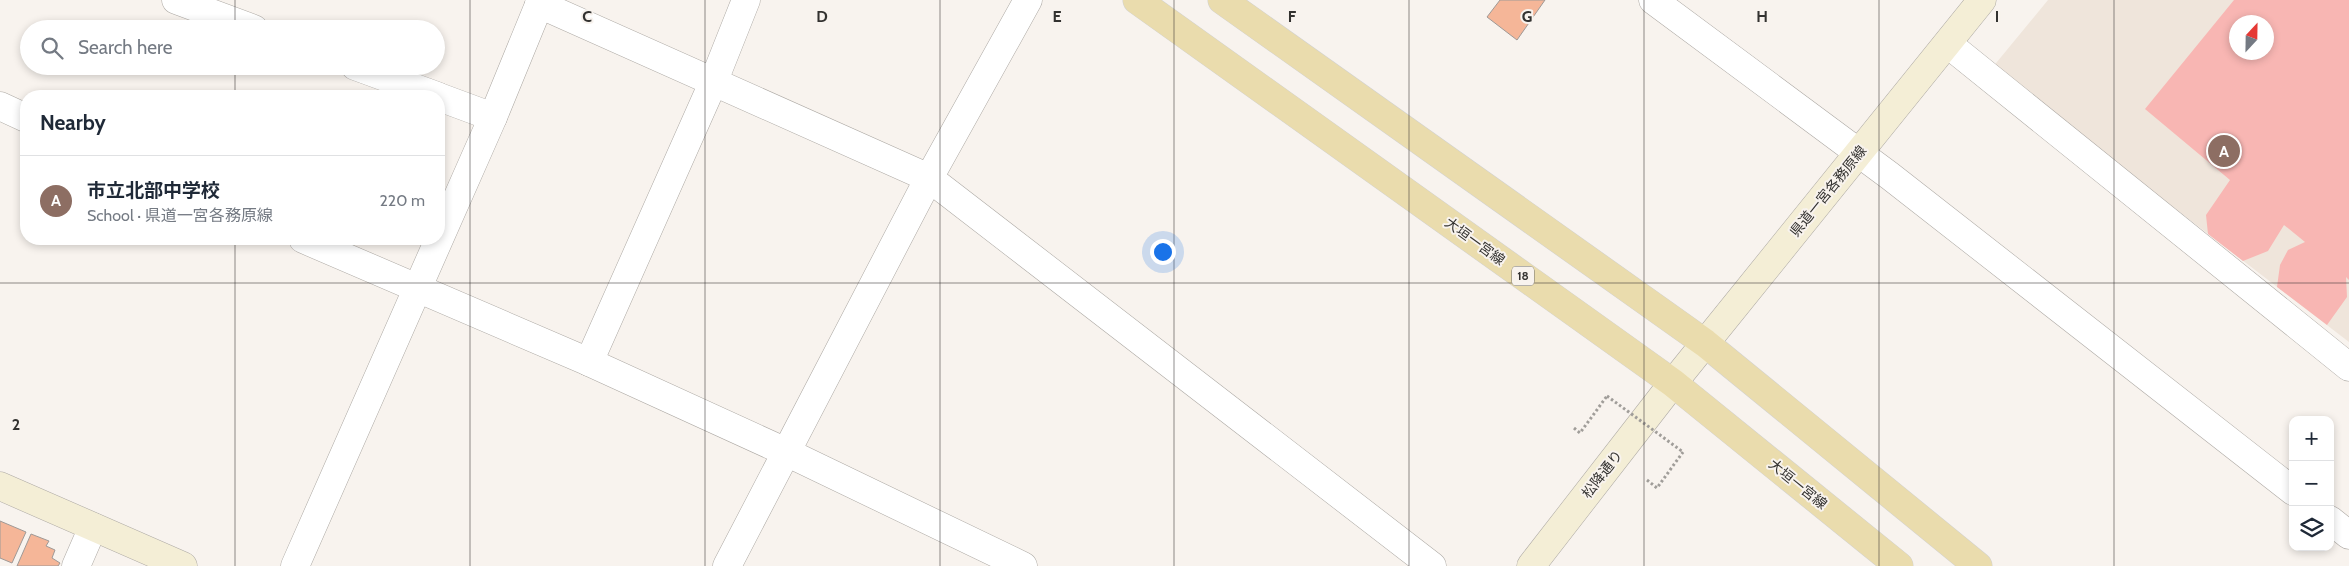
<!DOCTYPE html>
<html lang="en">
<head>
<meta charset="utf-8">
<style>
	:root { --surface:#fff; --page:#f6f6f7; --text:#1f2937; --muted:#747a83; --line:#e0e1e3; --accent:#ea580c }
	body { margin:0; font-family:Cabin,"Noto Sans JP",sans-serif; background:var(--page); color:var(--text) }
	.controls { position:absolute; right:15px; bottom:15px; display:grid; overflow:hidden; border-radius:10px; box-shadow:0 2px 8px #0003 }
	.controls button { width:45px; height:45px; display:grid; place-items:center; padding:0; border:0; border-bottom:1px solid var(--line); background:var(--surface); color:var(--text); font:25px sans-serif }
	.compass { position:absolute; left:2229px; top:15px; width:45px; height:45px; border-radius:50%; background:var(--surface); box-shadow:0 2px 8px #0003; rotate:22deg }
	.you { position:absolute; left:1162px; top:251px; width:18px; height:18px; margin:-12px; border:4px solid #fff; border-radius:50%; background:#1a73e8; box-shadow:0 0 0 8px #1a73e833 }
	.badge { display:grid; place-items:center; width:32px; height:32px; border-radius:50%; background:var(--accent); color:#fff; font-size:16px; font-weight:700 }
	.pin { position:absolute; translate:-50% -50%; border:2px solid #fff; box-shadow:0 1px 5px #0006 }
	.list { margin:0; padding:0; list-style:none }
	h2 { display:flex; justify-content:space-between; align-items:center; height:65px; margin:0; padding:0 20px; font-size:21px }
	h2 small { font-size:16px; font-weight:400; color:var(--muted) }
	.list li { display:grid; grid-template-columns:32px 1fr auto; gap:15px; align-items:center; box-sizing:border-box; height:90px; padding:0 20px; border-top:1px solid var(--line) }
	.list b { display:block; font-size:19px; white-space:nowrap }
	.list p { margin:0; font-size:16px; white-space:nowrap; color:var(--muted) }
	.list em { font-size:16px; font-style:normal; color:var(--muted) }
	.icon { flex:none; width:28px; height:28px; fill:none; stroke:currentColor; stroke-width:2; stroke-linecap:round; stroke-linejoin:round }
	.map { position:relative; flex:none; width:2349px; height:566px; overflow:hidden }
	.search { position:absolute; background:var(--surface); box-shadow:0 2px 8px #0003; left:20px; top:20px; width:425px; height:55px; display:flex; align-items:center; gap:12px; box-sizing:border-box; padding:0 18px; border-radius:28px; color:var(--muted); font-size:19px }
	.panel { position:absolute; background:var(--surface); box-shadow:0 2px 8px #0003; left:20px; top:90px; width:425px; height:155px; border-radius:20px }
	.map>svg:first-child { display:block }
	.built { fill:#efe5db; fill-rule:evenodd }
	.green { fill:#f8b6b3; fill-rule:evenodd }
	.building { fill:#f5b698; stroke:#9f9996 }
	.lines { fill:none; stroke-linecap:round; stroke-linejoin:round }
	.street-casing { stroke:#ada9a4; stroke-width:29 }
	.secondary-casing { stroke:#ada9a4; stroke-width:29 }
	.primary-casing { stroke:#d2d2d1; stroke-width:29 }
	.path { stroke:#a09d99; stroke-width:3; stroke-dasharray:2.5 2.5; stroke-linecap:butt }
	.street { stroke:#fff; stroke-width:28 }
	.secondary { stroke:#f4eed6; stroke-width:28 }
	.primary { stroke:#eadcad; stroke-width:28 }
	.path-bridge { stroke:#a09d99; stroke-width:3; stroke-dasharray:2.5 2.5; stroke-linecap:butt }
	.grid { fill:none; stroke:#333230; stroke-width:1; stroke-opacity:0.55 }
	.labels { text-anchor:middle; stroke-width:4; stroke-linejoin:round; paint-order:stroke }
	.shield { fill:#f8f3ee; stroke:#6e6c69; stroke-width:1 }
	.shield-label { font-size:12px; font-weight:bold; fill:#333230 }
	.street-label { font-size:14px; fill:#333230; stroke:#f8f3ee }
	.grid-label { font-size:16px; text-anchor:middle; font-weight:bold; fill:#333230; stroke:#f8f3ee; stroke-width:4; stroke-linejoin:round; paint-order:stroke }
</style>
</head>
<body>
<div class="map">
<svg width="2349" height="566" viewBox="0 0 2349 566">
	<rect width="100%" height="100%" fill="#f8f3ee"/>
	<path class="built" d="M 2048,0 L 2349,0 L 2349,342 L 1992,68 ZM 2236,22 L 2266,22 L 2266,52 L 2236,52 Z"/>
	<path class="green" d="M 2234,0 L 2349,0 L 2349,280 L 2346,277 L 2347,297 L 2327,325 L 2277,287 L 2280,265 L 2288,250 L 2305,242 L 2284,225 L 2268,251 L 2243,261 L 2208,234 L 2206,215 L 2230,180 L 2145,109 ZM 2236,22 L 2266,22 L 2266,52 L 2236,52 Z"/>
	<g class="building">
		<path d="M 1500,0 L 1545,0 L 1517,40 L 1487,17 Z"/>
		<path d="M 0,521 L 26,532 L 12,563 L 0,558 Z"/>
		<path d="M 31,534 L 49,541 L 46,546 L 55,550 L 52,558 L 60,563 L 58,566 L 17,566 Z"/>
	</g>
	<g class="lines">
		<g class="street-casing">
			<g id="street">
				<path d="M 176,0 L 254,29"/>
				<path d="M 1653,0 L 1890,176 L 2293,491"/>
				<path d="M 539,4 L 929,178 L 1028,0"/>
				<path d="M 1948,44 L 2349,367"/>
				<path d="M 355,66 L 437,96"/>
				<path d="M 439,97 L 493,117"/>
				<path d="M 0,106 L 26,118"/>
				<path d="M 303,239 L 589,362 L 786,452 L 1023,566"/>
				<path d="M 589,362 L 713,83 L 746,0"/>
				<path d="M 2330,520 L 2349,535"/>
				<path d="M 76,566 L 93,527"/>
				<path d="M 295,566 L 493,117 L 541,0"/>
				<path d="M 727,566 L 929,178 L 1432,566"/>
			</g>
		</g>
		<g class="secondary-casing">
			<g id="secondary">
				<path d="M 0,486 L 183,566"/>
				<path d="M 1531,566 L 1673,383 L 1982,0"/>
			</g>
		</g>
		<g class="primary-casing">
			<g id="primary">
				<path d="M 1137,0 L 1673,383 L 1899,566"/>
				<path d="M 1222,0 L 1705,343 L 1978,566"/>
			</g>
		</g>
		<g class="path">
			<path d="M 1574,428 L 1580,433 L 1607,396"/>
			<path d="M 1647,480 L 1657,488 L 1683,452"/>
		</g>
		<use href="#street" class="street"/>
		<use href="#secondary" class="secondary"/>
		<use href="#primary" class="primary"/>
		<path class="path-bridge" d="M 1607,396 L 1683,452"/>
	</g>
	<path class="grid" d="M 235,0 L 235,29M 470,0 L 470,566M 705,0 L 705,566M 940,0 L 940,566M 1174,0 L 1174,566M 1409,0 L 1409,566M 1644,0 L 1644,566M 1879,0 L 1879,566M 2114,0 L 2114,566M 235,66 L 235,96M 235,239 L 235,566M 0,283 L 2349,283"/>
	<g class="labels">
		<rect class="shield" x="1512" y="266.5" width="22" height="19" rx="4"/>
		<g class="shield-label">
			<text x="1523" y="280">18</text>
		</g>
		<g class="street-label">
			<text transform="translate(1828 191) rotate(-51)" y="5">県道一宮各務原線</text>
			<text transform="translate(1475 241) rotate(36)" y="5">大垣一宮線</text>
			<text transform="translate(1602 474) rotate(-52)" y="5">松降通り</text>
			<text transform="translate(1798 484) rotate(39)" y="5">大垣一宮線</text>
		</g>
	</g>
	<g class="grid-label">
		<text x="587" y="22">C</text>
		<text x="822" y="22">D</text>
		<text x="1057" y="22">E</text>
		<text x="1292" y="22">F</text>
		<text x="1527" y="22">G</text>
		<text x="1762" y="22">H</text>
		<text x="1997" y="22">I</text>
		<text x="16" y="430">2</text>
	</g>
</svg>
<div class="controls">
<button>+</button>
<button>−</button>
<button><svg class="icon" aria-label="layers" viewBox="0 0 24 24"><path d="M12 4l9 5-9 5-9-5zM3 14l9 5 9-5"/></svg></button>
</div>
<svg class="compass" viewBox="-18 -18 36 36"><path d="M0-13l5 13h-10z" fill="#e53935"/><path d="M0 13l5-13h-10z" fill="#747a83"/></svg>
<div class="you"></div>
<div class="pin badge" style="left:2224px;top:151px;background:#8d6e63">A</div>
<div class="search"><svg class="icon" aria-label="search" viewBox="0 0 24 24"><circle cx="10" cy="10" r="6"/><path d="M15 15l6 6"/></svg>Search here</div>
<section class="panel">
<h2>Nearby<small></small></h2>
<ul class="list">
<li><span class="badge" style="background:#8d6e63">A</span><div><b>市立北部中学校</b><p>School · 県道一宮各務原線</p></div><em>220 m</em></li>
</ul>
</section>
</div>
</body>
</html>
